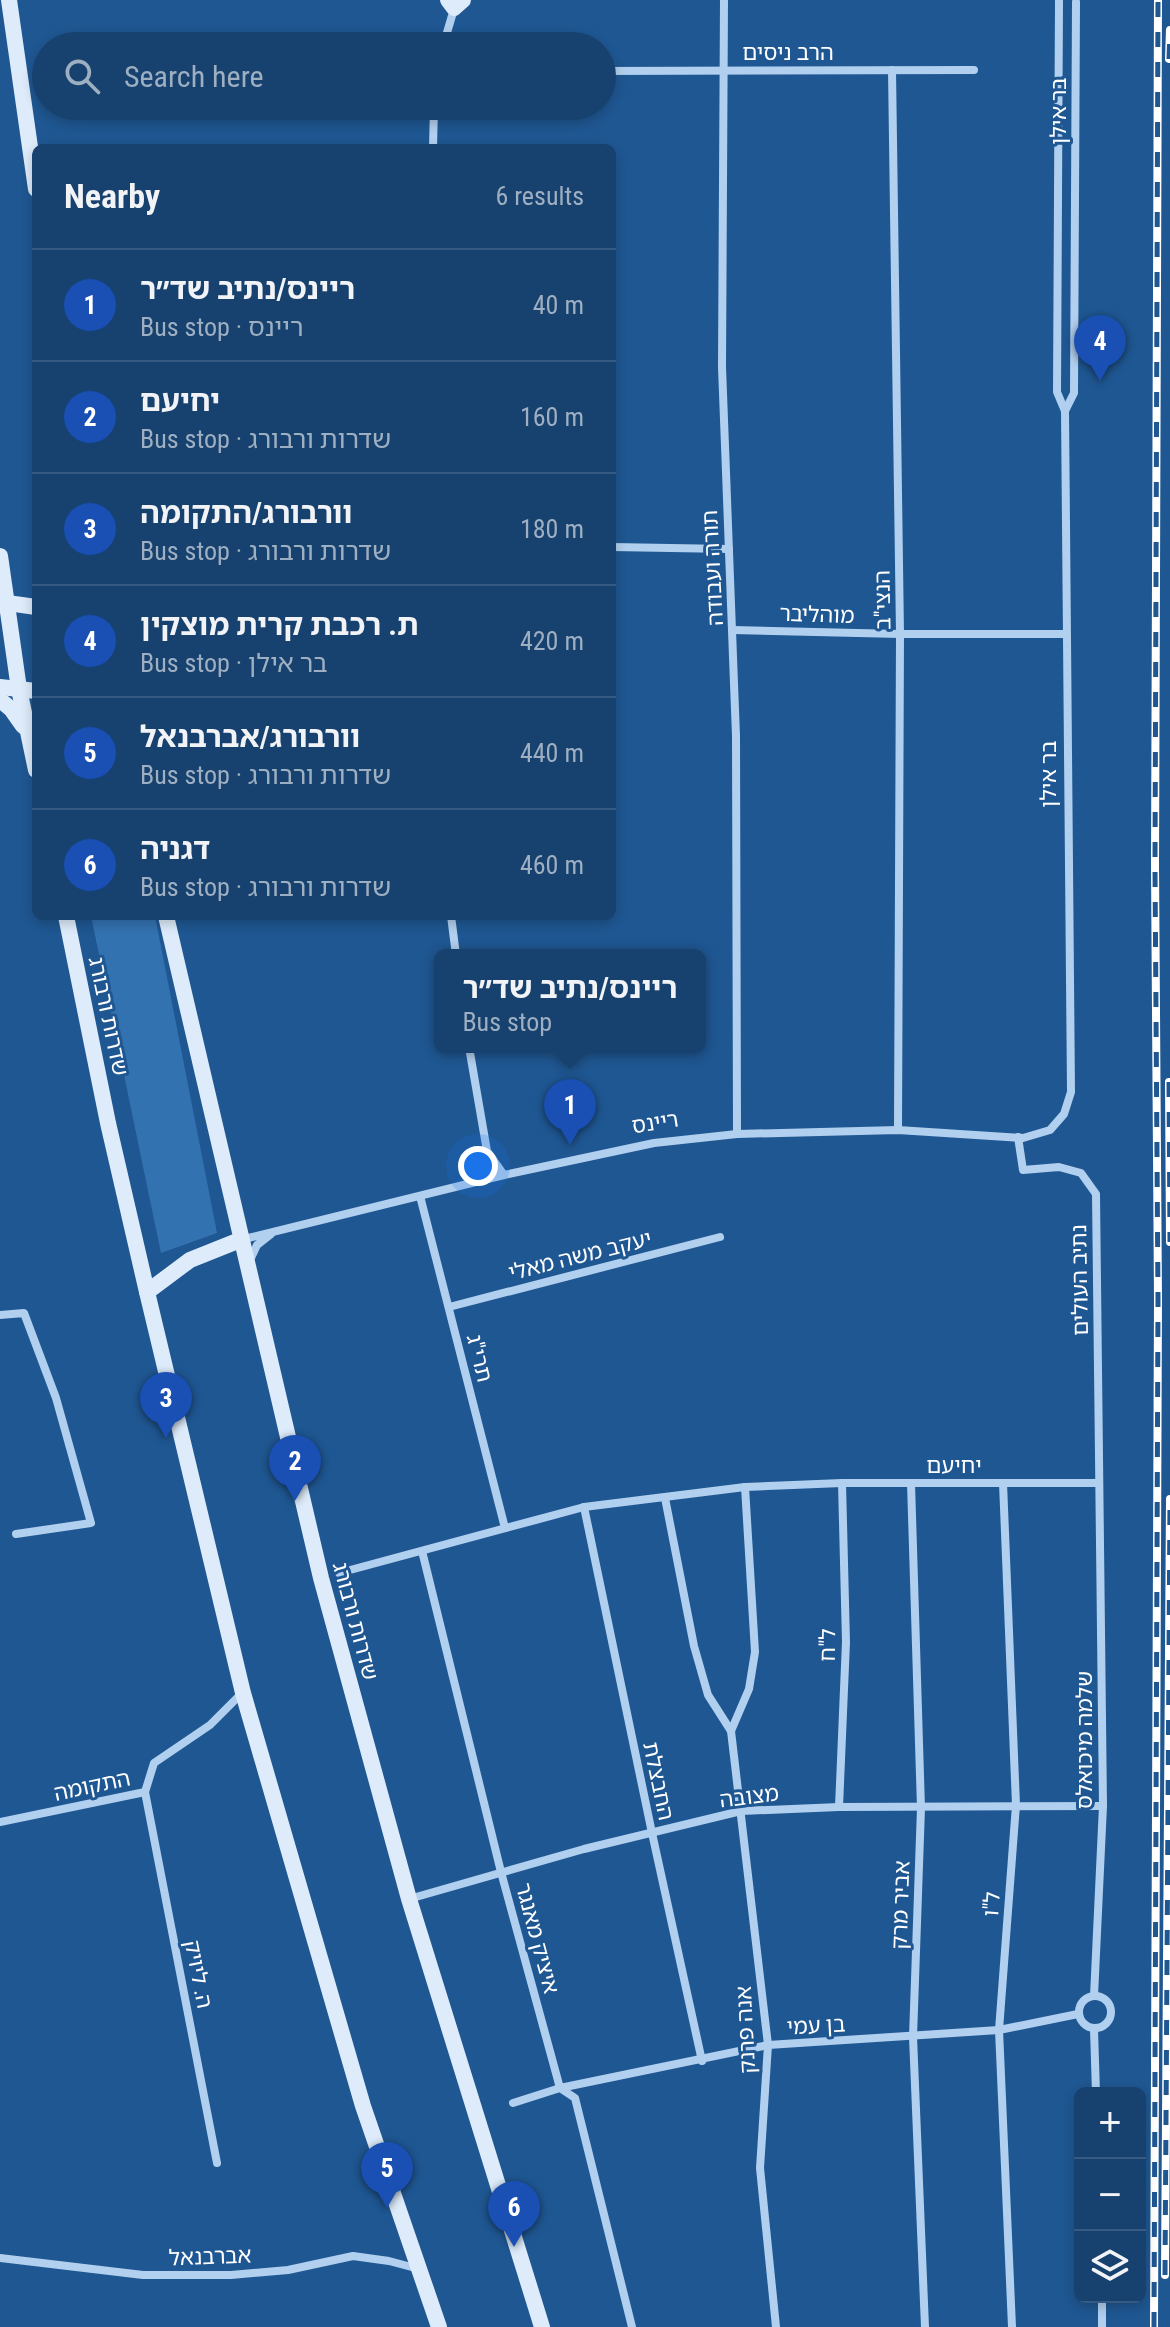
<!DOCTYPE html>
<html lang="en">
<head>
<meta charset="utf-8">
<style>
	:root { --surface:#17416e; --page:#204873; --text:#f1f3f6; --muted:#9eafc2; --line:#365a81; --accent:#e69b98 }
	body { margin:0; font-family:"Roboto Condensed","Noto Sans Hebrew",sans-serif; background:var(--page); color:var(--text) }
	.controls { position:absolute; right:24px; bottom:24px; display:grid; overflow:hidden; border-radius:12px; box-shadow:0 4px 12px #0003 }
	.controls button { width:72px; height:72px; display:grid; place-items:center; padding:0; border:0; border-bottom:2px solid var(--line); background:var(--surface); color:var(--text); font:40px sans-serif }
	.you { position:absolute; left:478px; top:1166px; width:28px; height:28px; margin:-20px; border:6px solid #fff; border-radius:50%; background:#1a73e8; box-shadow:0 0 0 12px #1a73e833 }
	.badge { display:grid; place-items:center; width:52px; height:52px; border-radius:50%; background:var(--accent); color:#fff; font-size:26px; font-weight:700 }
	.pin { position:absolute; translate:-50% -66px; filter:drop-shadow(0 2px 4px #0008) }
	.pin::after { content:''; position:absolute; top:42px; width:28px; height:24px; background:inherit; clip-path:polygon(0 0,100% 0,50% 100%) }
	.popup { position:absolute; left:434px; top:949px; width:272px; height:104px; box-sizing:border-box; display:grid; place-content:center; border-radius:12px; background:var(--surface); filter:drop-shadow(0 2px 6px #0005); font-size:26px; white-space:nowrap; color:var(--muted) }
	.popup b { font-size:30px; color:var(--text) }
	.popup::after { content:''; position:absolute; left:50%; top:100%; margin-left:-16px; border:16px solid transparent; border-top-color:var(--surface) }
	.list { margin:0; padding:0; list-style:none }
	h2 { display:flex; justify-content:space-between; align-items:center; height:104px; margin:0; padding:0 32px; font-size:34px }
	h2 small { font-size:26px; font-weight:400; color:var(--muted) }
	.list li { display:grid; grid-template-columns:52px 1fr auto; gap:24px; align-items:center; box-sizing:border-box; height:112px; padding:0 32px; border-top:2px solid var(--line) }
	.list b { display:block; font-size:30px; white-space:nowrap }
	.list p { margin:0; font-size:26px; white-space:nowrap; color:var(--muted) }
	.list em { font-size:26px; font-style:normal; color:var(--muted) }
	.icon { flex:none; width:44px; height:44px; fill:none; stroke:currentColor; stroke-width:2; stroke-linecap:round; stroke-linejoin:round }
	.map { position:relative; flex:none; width:1170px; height:2327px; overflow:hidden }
	.search { position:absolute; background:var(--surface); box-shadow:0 4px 12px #0003; left:32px; top:32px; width:584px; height:88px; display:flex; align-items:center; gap:20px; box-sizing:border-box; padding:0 28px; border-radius:44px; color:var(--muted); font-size:30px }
	.panel { position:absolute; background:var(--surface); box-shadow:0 4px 12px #0003; left:32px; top:144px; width:584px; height:776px; border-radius:12px }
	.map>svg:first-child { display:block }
	.green { fill:#3372b0 }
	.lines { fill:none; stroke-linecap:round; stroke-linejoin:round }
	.street { stroke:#b1cfee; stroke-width:8 }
	.secondary { stroke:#ddebfa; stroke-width:16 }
	.rail-casing { stroke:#fff; stroke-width:8 }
	.rail { stroke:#1f5792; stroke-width:5; stroke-dasharray:15; stroke-linecap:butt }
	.labels { text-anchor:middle; stroke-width:6; stroke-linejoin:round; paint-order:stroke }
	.street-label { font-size:22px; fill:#fff; stroke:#1f5792 }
</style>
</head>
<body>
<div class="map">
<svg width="1170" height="2327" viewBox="0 0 1170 2327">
	<rect width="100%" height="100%" fill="#1f5792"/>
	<path class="green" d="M 91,916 L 155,916 L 217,1233 L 161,1253 Z"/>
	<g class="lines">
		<g class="street">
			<path d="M 724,0 L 722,367 L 736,736 L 737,1134"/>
			<path d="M 443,46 L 454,9"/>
			<path d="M 892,70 L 900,634 L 898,1130"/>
			<path d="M 602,71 L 974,70"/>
			<path d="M 433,148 L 434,106"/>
			<path d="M 1065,411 L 1074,393 L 1076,2"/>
			<path d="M 612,547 L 729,549"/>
			<path d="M 733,630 L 900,634 L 1065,634"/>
			<path d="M 451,916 L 456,955"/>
			<path d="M 469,1047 L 487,1151 L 504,1175"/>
			<path d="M 1018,1137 L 1023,1170 L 1059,1167 L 1081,1173 L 1096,1194 L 1103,1806 L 1094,1996"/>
			<path d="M 420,1196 L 505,1528"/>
			<path d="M 240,1240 L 504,1175 L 654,1143 L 737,1134 L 898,1130 L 1023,1138 L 1050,1130 L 1064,1114 L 1071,1092 L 1065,411 L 1057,392 L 1059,1"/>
			<path d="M 250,1260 L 257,1245 L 271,1234"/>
			<path d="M 449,1307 L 720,1237"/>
			<path d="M 0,1315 L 24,1313 L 56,1398 L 91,1523 L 16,1534"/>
			<path d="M 911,1483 L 921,1808 L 913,2037 L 925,2327"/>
			<path d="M 1003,1483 L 1016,1805 L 999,2030 L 1012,2327"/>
			<path d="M 745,1487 L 755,1652 L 749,1689 L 731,1731 L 768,2045 L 760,2168 L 776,2327"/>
			<path d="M 665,1498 L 694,1646 L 708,1695 L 731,1731"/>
			<path d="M 584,1507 L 652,1833 L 702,2061"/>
			<path d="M 422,1551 L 501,1872 L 560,2088 L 575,2098 L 632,2327"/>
			<path d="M 339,1573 L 584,1507 L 745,1487 L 842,1483 L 1099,1483"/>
			<path d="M 145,1792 L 217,2163"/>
			<path d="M 839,1807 L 846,1642 L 842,1483"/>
			<path d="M 0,1822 L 145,1792 L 154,1763 L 210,1725 L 242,1693"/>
			<path d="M 409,1899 L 584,1849 L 741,1811 L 839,1807 L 1103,1806"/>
			<circle cx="1095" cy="2012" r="16"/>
			<path d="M 1094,2029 L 1096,2093"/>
			<path d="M 513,2103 L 560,2088 L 768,2045 L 999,2030 L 1078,2014"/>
			<path d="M 0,2258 L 143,2275 L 231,2275 L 288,2270 L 353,2256 L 389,2261 L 419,2269"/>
			<path d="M 1102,2297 L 1102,2327"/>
		</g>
		<g class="secondary">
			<path d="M 9,0 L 36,189"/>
			<path d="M 448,0 L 454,8 L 463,0"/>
			<path d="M 0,556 L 19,689 L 36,770"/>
			<path d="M 0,602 L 36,607"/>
			<path d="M 0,687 L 36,691"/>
			<path d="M 0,700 L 11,709 L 23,726"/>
			<path d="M 66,916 L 108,1123 L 147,1292 L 243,1693 L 363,2106 L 439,2327"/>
			<path d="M 166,916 L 321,1578 L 409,1899 L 542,2327"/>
			<path d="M 147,1292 L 190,1260 L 240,1240"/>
		</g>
		<g class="rail-casing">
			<g id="rail">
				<path d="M 1169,59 L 1170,30"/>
				<path d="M 1169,1082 L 1170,1242"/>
				<path d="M 1165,2275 L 1170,1499"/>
				<path d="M 1154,2327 L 1158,1300 L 1155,867 L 1158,0"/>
			</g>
		</g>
		<use href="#rail" class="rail"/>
	</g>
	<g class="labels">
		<g class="street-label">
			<text x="788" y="60">הרב ניסים</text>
			<text transform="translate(1058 111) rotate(-90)" y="8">בר אילן</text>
			<text transform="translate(712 568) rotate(-93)" y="8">תורה ועבודה</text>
			<text transform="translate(882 600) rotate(-91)" y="8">הנצי"ב</text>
			<text transform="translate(817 614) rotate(2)" y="8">מוהליבר</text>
			<text transform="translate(1048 774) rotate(-90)" y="8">בר אילן</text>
			<text transform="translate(109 1016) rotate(78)" y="8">שדרות ורבורג</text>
			<text transform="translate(655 1122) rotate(-9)" y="8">ריינס</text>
			<text transform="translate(580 1255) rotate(-14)" y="8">יעקב משה מאלי</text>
			<text transform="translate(1079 1280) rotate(-91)" y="8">נתיב העולים</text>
			<text transform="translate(480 1358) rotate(76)" y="8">תרי"ג</text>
			<text x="954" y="1473">יחיעם</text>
			<text transform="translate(356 1621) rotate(75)" y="8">שדרות ורבורג</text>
			<text transform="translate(827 1645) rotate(-89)" y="8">ל"ח</text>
			<text transform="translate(1084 1740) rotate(-90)" y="8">שלמה מיכואלס</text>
			<text transform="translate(659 1781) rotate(78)" y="8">החבצלת</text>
			<text transform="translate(92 1785) rotate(-12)" y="8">התקומה</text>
			<text transform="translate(749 1796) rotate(-7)" y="8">מצובה</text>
			<text transform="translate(991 1904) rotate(-86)" y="8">ל"ו</text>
			<text transform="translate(900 1905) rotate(-88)" y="8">אביר מרק</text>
			<text transform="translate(538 1938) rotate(75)" y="8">איציק מאנגר</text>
			<text transform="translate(199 1974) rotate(79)" y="8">ה. ליויק</text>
			<text transform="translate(816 2025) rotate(-3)" y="8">בן עמי</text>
			<text transform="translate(745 2030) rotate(-93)" y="8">אנה פרנק</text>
			<text transform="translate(210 2256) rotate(-2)" y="8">אברבנאל</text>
		</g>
	</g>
</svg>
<div class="controls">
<button>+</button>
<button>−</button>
<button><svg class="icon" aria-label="layers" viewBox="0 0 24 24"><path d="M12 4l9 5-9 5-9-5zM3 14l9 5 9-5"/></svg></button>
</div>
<div class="you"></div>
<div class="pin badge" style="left:570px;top:1145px;background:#1a4fb4">1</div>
<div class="popup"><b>ריינס/נתיב שד״ר</b>Bus stop</div>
<div class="pin badge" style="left:295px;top:1501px;background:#1a4fb4">2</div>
<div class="pin badge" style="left:166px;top:1438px;background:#1a4fb4">3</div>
<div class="pin badge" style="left:1100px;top:381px;background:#1a4fb4">4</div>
<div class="pin badge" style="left:387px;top:2208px;background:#1a4fb4">5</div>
<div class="pin badge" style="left:514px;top:2247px;background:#1a4fb4">6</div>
<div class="search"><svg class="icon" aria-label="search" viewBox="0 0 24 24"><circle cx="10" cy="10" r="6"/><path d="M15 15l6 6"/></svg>Search here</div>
<section class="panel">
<h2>Nearby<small>6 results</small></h2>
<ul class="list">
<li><span class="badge" style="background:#1a4fb4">1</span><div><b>ריינס/נתיב שד״ר</b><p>Bus stop · ריינס</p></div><em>40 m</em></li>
<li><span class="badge" style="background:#1a4fb4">2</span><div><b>יחיעם</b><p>Bus stop · שדרות ורבורג</p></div><em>160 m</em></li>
<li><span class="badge" style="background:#1a4fb4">3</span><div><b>וורבורג/התקומה</b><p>Bus stop · שדרות ורבורג</p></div><em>180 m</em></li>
<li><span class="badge" style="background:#1a4fb4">4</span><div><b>ת. רכבת קרית מוצקין</b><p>Bus stop · בר אילן</p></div><em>420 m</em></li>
<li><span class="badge" style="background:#1a4fb4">5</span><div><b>וורבורג/אברבנאל</b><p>Bus stop · שדרות ורבורג</p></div><em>440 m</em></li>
<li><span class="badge" style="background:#1a4fb4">6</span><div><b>דגניה</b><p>Bus stop · שדרות ורבורג</p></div><em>460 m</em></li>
</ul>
</section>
</div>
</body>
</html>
